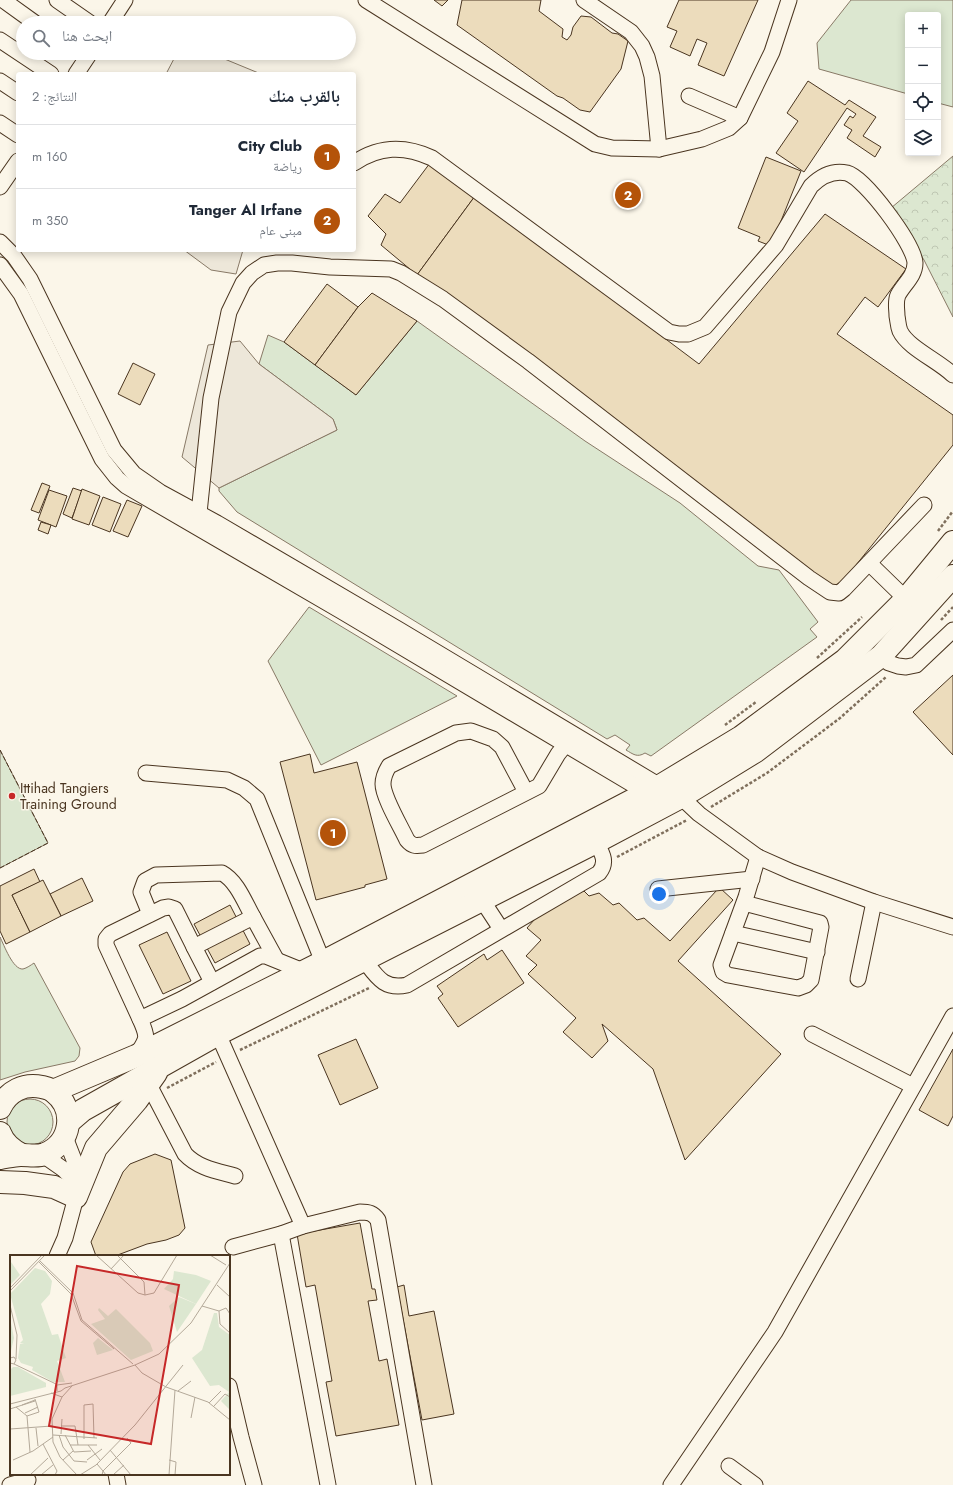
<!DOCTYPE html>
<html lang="ar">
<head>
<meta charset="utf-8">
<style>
	:root { --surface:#fff; --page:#f6f6f7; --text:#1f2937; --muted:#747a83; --line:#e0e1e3; --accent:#b45309 }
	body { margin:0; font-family:Jost,"Noto Naskh Arabic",sans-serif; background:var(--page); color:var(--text); direction:rtl }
	.controls { position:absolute; right:12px; top:12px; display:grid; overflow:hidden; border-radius:4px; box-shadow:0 2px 10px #0003 }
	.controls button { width:36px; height:36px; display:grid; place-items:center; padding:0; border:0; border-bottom:1px solid var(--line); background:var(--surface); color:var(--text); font:20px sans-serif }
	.you { position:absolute; left:659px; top:894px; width:14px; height:14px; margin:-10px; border:3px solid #fff; border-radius:50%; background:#1a73e8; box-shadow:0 0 0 6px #1a73e833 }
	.badge { display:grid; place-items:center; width:26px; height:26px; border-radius:50%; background:var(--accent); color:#fff; font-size:13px; font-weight:700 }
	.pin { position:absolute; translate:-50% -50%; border:2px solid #fff; box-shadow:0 1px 4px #0006 }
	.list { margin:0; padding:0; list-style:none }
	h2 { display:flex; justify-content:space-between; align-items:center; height:52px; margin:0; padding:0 16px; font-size:17px }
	h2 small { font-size:13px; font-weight:400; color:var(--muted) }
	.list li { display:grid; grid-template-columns:26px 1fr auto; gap:12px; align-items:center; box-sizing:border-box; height:64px; padding:0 16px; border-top:1px solid var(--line) }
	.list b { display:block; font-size:15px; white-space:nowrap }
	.list p { margin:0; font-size:13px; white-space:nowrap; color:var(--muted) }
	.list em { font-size:13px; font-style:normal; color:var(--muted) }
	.icon { flex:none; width:22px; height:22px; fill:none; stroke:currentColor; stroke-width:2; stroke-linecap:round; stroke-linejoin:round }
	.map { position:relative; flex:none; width:953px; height:1485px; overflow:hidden; direction:ltr }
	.search { position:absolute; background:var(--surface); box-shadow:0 2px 10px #0003; left:16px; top:16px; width:340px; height:44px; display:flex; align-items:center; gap:10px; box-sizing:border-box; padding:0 14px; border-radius:22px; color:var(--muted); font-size:15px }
	.panel { position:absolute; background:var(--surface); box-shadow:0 2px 10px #0003; left:16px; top:72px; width:340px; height:180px; border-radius:4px; direction:rtl }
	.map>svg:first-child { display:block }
	.grass { fill:#dce7d0; stroke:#887966 }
	.forest { fill:url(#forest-crowns); stroke:#887966 }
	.parking { fill:#ede7d9; stroke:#887966 }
	.building { fill:#ecdcbc; stroke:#4a3520 }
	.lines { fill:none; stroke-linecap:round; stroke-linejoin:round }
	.minor-casing { stroke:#4a3520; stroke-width:17 }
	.highway-casing { stroke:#4a3520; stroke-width:24 }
	.path { stroke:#7f6f5c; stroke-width:2.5; stroke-dasharray:3 2; stroke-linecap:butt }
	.minor { stroke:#fbf6e9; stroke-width:15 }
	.highway { stroke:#fbf6e9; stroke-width:22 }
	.fence { stroke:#4a3520; stroke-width:1; stroke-dasharray:5 2; stroke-linecap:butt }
	.poi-dot { fill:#c62828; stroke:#fbf6e9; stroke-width:1.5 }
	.labels { text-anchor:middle; stroke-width:3; stroke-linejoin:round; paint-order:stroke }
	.poi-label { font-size:14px; fill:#4a3520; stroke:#fbf6e9; text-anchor:start }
	.inset-road { fill:none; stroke:#b4a999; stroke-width:1 }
	.view { fill:#c62828; fill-opacity:0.15; stroke:#c62828; stroke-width:2 }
	.inset-edge { fill:none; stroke:#4a3520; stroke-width:2 }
</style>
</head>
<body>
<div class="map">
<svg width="953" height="1485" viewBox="0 0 953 1485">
	<defs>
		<pattern id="forest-crowns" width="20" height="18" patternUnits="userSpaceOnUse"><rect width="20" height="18" fill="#dce7d0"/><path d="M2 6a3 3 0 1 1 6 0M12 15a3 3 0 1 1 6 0" fill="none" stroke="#bec7b2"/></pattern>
	</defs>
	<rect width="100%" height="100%" fill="#fbf6e9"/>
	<g class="grass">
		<path d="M 851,0 L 953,0 L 953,107 L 938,103 L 938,15 L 908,15 L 908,94 L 819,69 L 817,43 Z"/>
		<path d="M 417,321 L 585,441 L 680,503 L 758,566 L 779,570 L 818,622 L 810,629 L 817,637 L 651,756 L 645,753 C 637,758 633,754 626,750 L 630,745 L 615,735 L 607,739 L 237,512 L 219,491 L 219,488 L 337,430 L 333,419 L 259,364 L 268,335 L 284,342 L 356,395 Z"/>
		<path d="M 309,607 L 457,696 L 321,765 L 268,661 Z"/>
		<path d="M 0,750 L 48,843 L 0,868 Z"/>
		<path d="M 0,937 C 4,945 13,970 23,969 C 27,968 31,965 34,963 L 80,1048 L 79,1056 L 75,1061 L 25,1072 L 0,1080 Z"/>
		<circle cx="30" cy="1122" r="23"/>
	</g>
	<path class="forest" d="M 953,156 L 953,317 L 924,260 L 891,208 Z"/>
	<g class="parking">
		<path d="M 177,53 L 210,53 L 261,74 L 166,74 Z"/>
		<path d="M 184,250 L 243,250 L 236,274 L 211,270 Z"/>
		<path d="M 240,341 L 259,364 L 333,419 L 337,430 L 219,488 L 182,457 L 208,345 Z"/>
	</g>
	<g class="building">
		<path d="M 434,0 L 448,0 L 442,6 Z"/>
		<path d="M 462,0 L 541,0 L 539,11 L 563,29 L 562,37 L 567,40 L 571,35 L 573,27 L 581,16 L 591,17 L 612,33 L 618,34 L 628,41 L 621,69 L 590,112 L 580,110 L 563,98 L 557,96 L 457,25 Z"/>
		<path d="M 679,0 L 758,0 L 724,76 L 698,65 L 707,43 L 697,39 L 690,56 L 670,47 L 677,31 L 667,27 Z"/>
		<path d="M 808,81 L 845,105 L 849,100 L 876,117 L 863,136 L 881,147 L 875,157 L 847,138 L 852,130 L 844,125 L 850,116 L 853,118 L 856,114 L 847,108 L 804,172 L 776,153 L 798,121 L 787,113 Z"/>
		<path d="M 766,157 L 801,171 L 771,246 L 758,241 L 760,237 L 738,228 Z"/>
		<path d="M 430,163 L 475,196 L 417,275 L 381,245 L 386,234 L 368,216 L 385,194 L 400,203 Z"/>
		<path d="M 475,196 L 699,364 L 825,214 L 906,269 L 878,307 L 865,297 L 837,334 L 953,415 L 953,445 L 835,591 L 417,275 Z"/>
		<path d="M 327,284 L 358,307 L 315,365 L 284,342 Z"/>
		<path d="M 372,293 L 417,321 L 356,395 L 315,365 L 358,307 Z"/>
		<path d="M 133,363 L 155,374 L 140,405 L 118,394 Z"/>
		<path d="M 42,483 L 50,486 L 39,513 L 31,510 Z"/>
		<path d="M 73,488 L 82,491 L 72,518 L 63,514 Z"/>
		<path d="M 82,489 L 100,496 L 89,525 L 72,519 Z"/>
		<path d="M 49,490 L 67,496 L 56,527 L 38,520 Z"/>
		<path d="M 103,497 L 121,504 L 110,532 L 92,525 Z"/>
		<path d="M 127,500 L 142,506 L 128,537 L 113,531 Z"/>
		<path d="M 41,522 L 51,525 L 48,534 L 38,530 Z"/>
		<path d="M 953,675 L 953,755 L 913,712 Z"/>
		<path d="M 310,754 L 314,773 L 357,762 L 387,879 L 365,885 L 365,887 L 316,900 L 280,762 Z"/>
		<path d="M 34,869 L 40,882 L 12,895 L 30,932 L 6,944 L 0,931 L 0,886 Z"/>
		<path d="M 82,878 L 93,901 L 61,916 L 50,894 Z"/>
		<path d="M 43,880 L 61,916 L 30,932 L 12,895 Z"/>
		<path d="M 720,888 L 733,900 L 678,961 L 781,1054 L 685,1160 L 653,1069 L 602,1024 L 608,1041 L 592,1058 L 563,1032 L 576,1018 L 528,974 L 537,965 L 526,956 L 541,940 L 527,928 L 548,904 L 584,891 L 589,896 L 599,893 L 613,905 L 619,903 L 637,920 L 644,918 L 670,941 L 717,890 Z"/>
		<path d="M 230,905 L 250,944 L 215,963 L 194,924 Z"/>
		<path d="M 167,932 L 191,981 L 163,994 L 139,945 Z"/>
		<path d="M 502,950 L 524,983 L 458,1027 L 438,998 L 443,994 L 437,986 L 484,954 L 487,960 Z"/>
		<path d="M 356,1039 L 378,1088 L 340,1105 L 318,1055 Z"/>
		<path d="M 953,1049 L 953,1116 L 948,1126 L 919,1110 Z"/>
		<path d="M 155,1154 L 171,1160 L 185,1228 L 179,1235 L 166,1240 L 147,1244 L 115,1256 L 96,1256 L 91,1242 L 123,1172 L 130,1164 Z"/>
		<path d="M 360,1223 L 372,1289 L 375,1289 L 377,1300 L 368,1301 L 379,1361 L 387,1359 L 399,1425 L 336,1436 L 326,1382 L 332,1381 L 315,1285 L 306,1287 L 297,1234 Z"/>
		<path d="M 404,1285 L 409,1316 L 434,1311 L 454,1414 L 422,1420 L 397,1287 Z"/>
	</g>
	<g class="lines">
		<g class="minor-casing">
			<g id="minor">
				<path d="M 3,0 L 35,23"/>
				<path d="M 57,0 L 90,23"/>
				<path d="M 366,0 L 595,144 L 612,148 L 659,149 L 702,139 L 729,128 L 740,118 L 772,52 L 789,0"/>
				<path d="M 584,0 L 631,32 L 642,46 L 647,57 L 652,76 L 659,149"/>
				<path d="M 110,23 L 125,0"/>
				<path d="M 0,40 L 51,74"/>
				<path d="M 76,74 L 90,53"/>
				<path d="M 0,81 L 18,93"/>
				<path d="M 689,96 L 740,118"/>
				<path d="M 0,123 L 18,135"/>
				<path d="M 354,163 C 379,146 404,145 432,158 L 669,332 L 679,334 L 688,334 L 705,327 L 776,245 L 811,186 C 821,176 833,170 847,173 C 865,178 914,244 915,263 C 915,276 904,284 898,295 C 895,302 897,309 897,316 C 898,321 898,326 900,331 C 908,348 939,361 953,375"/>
				<path d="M 0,187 L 18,161"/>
				<path d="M 0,242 L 14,256 L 30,279 L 114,450 L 134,474 L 160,492 L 217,523 L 398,629 L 660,786"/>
				<path d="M 0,265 L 21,294 L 102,459 L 117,478 L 126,486 L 341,611 L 647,793"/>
				<path d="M 199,513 L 211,398 L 229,312 L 243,283 L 252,273 L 264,265 L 277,263 L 292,263 L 330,267 L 391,269 L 401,273 L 443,299 L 528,361 L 809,578 L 830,592 L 839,593 L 844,589 L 924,505"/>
				<path d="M 869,563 L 906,599"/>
				<path d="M 881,656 L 889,663 L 898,666 L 906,667 L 916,665 L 953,630"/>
				<path d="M 146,773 L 227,780 L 244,788 L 257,799 L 323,962"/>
				<path d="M 526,792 L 502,747 L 493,739 L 471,731 L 456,733 L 389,766 C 386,771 383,778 383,784 C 383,797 401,827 407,840 C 412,846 415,846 423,845 L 539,786 L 558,754 L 566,744"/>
				<path d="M 681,797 L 699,814 L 758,857 L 792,872 L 874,902 L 953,927"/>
				<path d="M 658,889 L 752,879"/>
				<path d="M 482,900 L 501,929"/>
				<path d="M 744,903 L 820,923 L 821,927 L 811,980 L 806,985 L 798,988 L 728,975 L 723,972 L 721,965 L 746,897 L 758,857"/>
				<path d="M 150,914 L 141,892 L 145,881 L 156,875 L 222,873 C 237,881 245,903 253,917"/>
				<path d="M 733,933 L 817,952"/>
				<path d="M 364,960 C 377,977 384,990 407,985 L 599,873 C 608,862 602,853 596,842"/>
				<path d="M 858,979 L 874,902"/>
				<path d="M 212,982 L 194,947 L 253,917 L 276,959"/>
				<path d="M 140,1019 L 106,945 L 106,939 L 110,934 L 163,908 L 169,907 L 175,909 L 194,947"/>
				<path d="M 218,1034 L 303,1226"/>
				<path d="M 812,1034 L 913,1086"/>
				<path d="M 136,1056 C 147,1038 149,1039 140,1019 L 182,999 L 260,956 L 266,956 L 303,971"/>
				<path d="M 148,1083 L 185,1154 C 198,1168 217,1171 235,1176"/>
				<path d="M 43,1155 L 63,1169 L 75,1181"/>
				<path d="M 281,1234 L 328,1485"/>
				<path d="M 233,1247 L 281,1234 L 303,1226 L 360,1212 C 369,1212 373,1213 378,1220 L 424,1485"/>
				<path d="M 57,1256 L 65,1238 L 76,1197 L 74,1160 L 65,1137"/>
				<path d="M 229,1386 L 241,1437 L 254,1485"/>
				<path d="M 729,1466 L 755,1485"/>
				<path d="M 116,1474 L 118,1485"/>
				<path d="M 10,1485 L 28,1480"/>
				<path d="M 671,1485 L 775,1332 L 953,1016"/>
			</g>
		</g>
		<g class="highway-casing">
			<g id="highway">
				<path d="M 53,1091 L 136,1056 L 323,962 L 660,786 L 741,737 L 845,660 L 906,599 L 953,542"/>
				<path d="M 0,1108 C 8,1091 24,1083 42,1087 C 46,1088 51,1089 54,1092 C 76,1109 72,1143 45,1154 C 37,1157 30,1155 21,1155 C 14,1155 7,1157 0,1158"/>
				<path d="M 69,1122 L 83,1110 L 218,1034 L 596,842 L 681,797 L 756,751 L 881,656 L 953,576"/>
				<path d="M 0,1133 C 4,1144 12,1150 22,1155"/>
				<path d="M 0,1182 L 25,1183 L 54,1187 L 76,1197 L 96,1148 L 137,1100 L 156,1073"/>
			</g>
		</g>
		<g class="path">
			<path d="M 938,531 L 953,511"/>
			<path d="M 941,620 L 953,607"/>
			<path d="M 817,658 L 862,617"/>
			<path d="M 725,725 L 756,702"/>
			<path d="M 711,807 L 767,773 L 840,718 L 886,677"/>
			<path d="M 617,857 L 687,820"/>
			<path d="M 240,1050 L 369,988"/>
			<path d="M 167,1088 L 216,1062"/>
		</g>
		<use href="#minor" class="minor"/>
		<use href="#highway" class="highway"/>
		<path class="fence" d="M 0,750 L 48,843 L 0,868"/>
	</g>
	<circle class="poi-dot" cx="12" cy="796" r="4"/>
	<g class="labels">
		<g class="poi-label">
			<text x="20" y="793">Ittihad Tangiers<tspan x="20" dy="16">Training Ground</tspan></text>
		</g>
	</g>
	<g transform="translate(10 1255)">
		<rect width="220" height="220" fill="#fbf6e9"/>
		<path d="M 1,7 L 10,20 L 0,30 L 0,7 ZM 25,13 L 35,16 L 42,26 L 40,39 L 31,49 L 42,80 L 48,79 L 56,103 L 47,106 L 55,127 L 43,127 L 22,115 L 23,112 L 11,108 L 8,103 L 10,89 L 14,88 L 10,88 L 13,85 L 0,39 ZM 164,16 L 186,20 L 201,26 L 186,49 L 154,34 L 163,24 ZM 89,53 L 98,61 L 106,54 L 140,88 L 143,96 L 121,105 L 81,69 L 95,64 L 88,55 ZM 204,58 L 207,58 L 209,72 L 220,80 L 220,155 L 211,146 L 219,137 L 209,130 L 200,131 L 182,103 L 192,95 ZM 0,63 L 4,83 L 0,100 ZM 88,83 L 103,95 L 87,100 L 83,88 ZM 3,112 L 8,112 L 36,128 L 36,132 L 0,141 L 0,115 Z" fill="#dce7d0"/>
		<path d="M 169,42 L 186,49 L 167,77 L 159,51 Z" fill="#dce7d0"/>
		<path class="inset-road" d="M 86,0 L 128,38 L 135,40 L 144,38 L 167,0M 107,0 L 134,27 L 135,40M 200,0 L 216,10M 30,6 L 63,38 L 72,65 L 123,109M 29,7 L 61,39 L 71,66 L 104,94M 101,14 L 114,0M 207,30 L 220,42M 0,33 L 32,0M 0,36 L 35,0M 0,50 L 7,80 L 6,104M 192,51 L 209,56 L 216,53 L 220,59M 209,56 L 210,69 L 220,78M 0,103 L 4,102 L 6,105 L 4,109 L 0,108M 4,109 L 46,129M 125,110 L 132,118 L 156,132 L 198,147 L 220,165M 47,136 L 47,130 L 62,128M 168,136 L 181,126M 41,138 L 52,142 L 62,131M 52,142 L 42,164 L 43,187 L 50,202 L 67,220M 199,148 L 211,136M 0,149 L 51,136 L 55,133 L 125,110 L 149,99 L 181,68 L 220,8M 12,150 L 25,145M 204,151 L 215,139 L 220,142M 6,152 L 17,161 L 20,197M 0,154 L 25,146M 15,158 L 28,152M 17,161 L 29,157 L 25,144M 181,163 L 185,142M 51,171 L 65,171 L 68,190M 26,173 L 28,191M 0,174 L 42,171M 51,179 L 52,164M 43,180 L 87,183M 49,180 L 53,192 L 64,206 L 77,207M 55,180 L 64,197 L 81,196M 74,184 L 74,150 L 83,149 L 84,183M 33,189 L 43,182M 60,190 L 87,190M 78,190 L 90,205M 100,195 L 121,220M 3,205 L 23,196 L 33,189 L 47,216 L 45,220M 53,205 L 63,196M 77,205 L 92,194M 159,205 L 166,207 L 165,220M 87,209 L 93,216 L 92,220M 20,220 L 38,203M 31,220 L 43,210M 70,220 L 86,210 L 125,170 L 173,110M 96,220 L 93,216 L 121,188 L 117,183M 103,220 L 114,210M 159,220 L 165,135"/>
		<path class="view" d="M 67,11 L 169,30 L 141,189 L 39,171 Z"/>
		<rect width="220" height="220" class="inset-edge"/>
	</g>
</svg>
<div class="controls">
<button>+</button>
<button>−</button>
<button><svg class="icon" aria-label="locate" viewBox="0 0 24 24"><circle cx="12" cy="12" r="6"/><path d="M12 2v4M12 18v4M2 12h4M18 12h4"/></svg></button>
<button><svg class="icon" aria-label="layers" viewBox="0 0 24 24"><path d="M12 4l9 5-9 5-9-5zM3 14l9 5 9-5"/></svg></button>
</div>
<div class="you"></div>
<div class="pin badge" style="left:333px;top:833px">1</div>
<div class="pin badge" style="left:628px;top:195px">2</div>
<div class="search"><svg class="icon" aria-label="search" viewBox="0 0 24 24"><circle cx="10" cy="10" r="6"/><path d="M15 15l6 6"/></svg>ابحث هنا</div>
<section class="panel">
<h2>بالقرب منك<small>النتائج: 2</small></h2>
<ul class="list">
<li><span class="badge">1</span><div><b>City Club</b><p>رياضة</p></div><em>160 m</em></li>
<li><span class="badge">2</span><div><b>Tanger Al Irfane</b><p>مبنى عام</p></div><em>350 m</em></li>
</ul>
</section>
</div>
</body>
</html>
